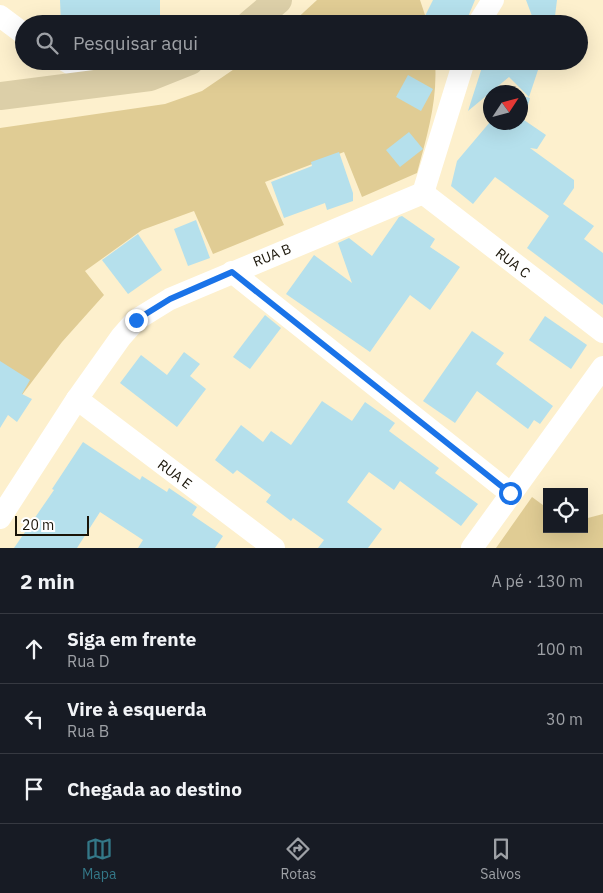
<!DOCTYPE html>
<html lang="pt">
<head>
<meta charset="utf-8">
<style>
	:root { --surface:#171b24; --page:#242831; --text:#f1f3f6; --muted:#9ea1a6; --line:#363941; --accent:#347888 }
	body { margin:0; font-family:"IBM Plex Sans",sans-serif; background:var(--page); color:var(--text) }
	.controls { position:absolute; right:15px; bottom:15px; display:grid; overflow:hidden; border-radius:0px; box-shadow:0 5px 20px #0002 }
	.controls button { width:45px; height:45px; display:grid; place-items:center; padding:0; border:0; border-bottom:1px solid var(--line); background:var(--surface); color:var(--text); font:25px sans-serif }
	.compass { position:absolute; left:483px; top:85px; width:45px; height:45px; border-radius:50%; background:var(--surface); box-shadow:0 5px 20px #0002; rotate:54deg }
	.scale { position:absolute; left:15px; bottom:12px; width:74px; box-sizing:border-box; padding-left:5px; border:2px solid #191408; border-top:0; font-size:14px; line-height:18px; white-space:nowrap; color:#191408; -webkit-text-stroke:4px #fff; paint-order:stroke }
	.stop { position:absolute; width:15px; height:15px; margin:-11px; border:4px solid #1a73e8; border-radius:50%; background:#fff }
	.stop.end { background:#1a73e8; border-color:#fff; box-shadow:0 1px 5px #0008 }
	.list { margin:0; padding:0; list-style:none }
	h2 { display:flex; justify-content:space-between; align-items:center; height:65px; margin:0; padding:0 20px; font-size:21px }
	h2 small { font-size:16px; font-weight:400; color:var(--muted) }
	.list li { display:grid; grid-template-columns:32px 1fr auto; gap:15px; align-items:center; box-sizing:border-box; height:70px; padding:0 20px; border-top:1px solid var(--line) }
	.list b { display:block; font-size:19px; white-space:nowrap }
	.list p { margin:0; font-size:16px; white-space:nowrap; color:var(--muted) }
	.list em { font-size:16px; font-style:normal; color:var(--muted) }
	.icon { flex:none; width:28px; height:28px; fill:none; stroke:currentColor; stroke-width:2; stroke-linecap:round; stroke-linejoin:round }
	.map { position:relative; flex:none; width:603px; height:548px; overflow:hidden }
	.search { position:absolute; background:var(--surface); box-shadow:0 5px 20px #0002; left:15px; right:15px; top:15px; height:55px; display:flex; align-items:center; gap:12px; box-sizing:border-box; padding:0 18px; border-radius:28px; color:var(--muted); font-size:19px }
	.sheet { height:275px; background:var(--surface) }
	nav { display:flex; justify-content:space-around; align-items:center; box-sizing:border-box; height:70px; border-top:1px solid var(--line); background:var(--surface); font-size:14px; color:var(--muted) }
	nav a { display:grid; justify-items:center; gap:2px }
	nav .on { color:var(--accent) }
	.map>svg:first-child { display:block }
	.green { fill:#e0cc94 }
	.building { fill:#b5e0ec }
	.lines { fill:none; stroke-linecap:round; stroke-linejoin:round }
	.street { stroke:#fff; stroke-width:22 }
	.secondary { stroke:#dccfa8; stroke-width:28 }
	.route { stroke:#1a73e8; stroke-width:6 }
	.labels { text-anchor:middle; stroke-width:4; stroke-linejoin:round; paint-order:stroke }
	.street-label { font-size:14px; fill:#191408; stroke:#fff }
</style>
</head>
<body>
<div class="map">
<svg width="603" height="548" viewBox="0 0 603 548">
	<rect width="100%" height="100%" fill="#fdf0cd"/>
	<g class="green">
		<path d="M 317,0 L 420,0 L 428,24 L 291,24 Z"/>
		<path d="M 246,61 L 435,61 C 438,100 427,136 417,173 L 362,197 L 344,152 L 265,182 L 284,225 L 213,254 L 194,211 L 142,230 L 85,271 L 104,295 L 62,342 L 0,424 L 0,128 L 165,104 L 202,91 Z"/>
		<path d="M 532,497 L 547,508 L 547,529 L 584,529 L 584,519 L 603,514 L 603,548 L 496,548 Z"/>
	</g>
	<g class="building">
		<path d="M 60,0 L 160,0 L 160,24 L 61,24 Z"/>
		<path d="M 433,0 L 475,0 L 465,24 L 421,24 Z"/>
		<path d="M 526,0 L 557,0 L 554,24 L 535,24 Z"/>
		<path d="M 484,61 L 541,61 L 529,97 L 509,77 L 468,111 Z"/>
		<path d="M 408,75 L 433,89 L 421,111 L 396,97 Z"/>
		<path d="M 520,95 L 530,98 L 524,120 L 546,135 L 537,149 L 530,148 L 574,180 L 574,188 L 563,204 L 594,226 L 584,239 L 603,253 L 603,305 L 527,248 L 549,216 L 495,177 L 473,204 L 451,186 L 457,161 L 490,122 L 520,122 Z"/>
		<path d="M 409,132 L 423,149 L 400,167 L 386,150 Z"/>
		<path d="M 339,152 L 353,193 L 353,201 L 327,210 L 325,203 L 284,218 L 271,182 L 312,166 L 311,162 Z"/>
		<path d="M 402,216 L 435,239 L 430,247 L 460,267 L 430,310 L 410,295 L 370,352 L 286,294 L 314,255 L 352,283 L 338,243 L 349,238 L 372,256 L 399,217 Z"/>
		<path d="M 196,220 L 210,258 L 188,266 L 174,229 Z"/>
		<path d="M 138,234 L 162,270 L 128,294 L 102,260 Z"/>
		<path d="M 265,315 L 281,328 L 250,369 L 233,357 Z"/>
		<path d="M 545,316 L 587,345 L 571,369 L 529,340 Z"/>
		<path d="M 472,331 L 504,353 L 496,364 L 553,406 L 540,424 L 534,420 L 528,429 L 477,391 L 455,423 L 423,401 Z"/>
		<path d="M 184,352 L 200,364 L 190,376 L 206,389 L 177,427 L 120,383 L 141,355 L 167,375 Z"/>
		<path d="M 0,361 L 30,380 L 22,394 L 32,399 L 17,422 L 8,415 L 0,428 Z"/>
		<path d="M 322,401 L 352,421 L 365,402 L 395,423 L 389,431 L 439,468 L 435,473 L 478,504 L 461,526 L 400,481 L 394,490 L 369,472 L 347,502 L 382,529 L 368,548 L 318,548 L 324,540 L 293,518 L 291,521 L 266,502 L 271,495 L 237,470 L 233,474 L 215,460 L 241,425 L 263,442 L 271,431 L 291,445 Z"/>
		<path d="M 83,442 L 140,480 L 142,476 L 167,492 L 169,488 L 197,507 L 192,515 L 223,536 L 215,548 L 138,548 L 143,540 L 100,512 L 77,548 L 14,548 L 54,490 L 52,489 Z"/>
	</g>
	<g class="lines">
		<g class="street">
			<path d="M 0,16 L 24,34"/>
			<path d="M 478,24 L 493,0"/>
			<path d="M 66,61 L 103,83"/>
			<path d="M 423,193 L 603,332"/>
			<path d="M 232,272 L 510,493"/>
			<path d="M 77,399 L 274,548"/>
			<path d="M 0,518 L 77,399 L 121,337 L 136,320 L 170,299 L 423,193 L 464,61"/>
			<path d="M 472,548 L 603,367"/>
		</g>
		<g class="secondary">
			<path d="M 250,24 L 278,0"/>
			<path d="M 0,96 L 150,77 L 190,61"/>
		</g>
	</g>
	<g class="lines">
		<path class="route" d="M 136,320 L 170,299 L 232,272 L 510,493"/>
	</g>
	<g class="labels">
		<g class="street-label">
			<text transform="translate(272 255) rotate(-22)" y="5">RUA B</text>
			<text transform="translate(513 263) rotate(38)" y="5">RUA C</text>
			<text transform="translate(175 474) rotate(37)" y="5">RUA E</text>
		</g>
	</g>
</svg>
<div class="controls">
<button><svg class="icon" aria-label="locate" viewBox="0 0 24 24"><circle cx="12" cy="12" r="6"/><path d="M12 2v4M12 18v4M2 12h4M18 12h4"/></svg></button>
</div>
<svg class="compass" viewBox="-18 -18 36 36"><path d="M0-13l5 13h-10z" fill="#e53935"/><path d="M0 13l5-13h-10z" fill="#9ea1a6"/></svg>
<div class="scale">20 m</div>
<div class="stop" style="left:510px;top:493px"></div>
<div class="stop end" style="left:136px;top:320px"></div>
<div class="search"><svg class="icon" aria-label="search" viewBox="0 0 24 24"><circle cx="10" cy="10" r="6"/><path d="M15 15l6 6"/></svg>Pesquisar aqui</div>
</div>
<section class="sheet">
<h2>2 min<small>A pé · 130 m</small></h2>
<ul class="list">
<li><svg class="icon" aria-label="ahead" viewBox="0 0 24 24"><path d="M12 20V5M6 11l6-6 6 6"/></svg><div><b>Siga em frente</b><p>Rua D</p></div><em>100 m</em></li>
<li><svg class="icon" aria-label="left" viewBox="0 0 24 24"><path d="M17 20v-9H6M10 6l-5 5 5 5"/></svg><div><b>Vire à esquerda</b><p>Rua B</p></div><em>30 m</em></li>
<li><svg class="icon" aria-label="arrive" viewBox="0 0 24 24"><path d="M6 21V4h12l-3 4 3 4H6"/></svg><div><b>Chegada ao destino</b></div></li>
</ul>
</section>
<nav>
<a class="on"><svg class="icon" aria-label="map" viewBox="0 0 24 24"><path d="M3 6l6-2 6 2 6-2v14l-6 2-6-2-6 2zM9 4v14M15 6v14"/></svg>Mapa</a>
<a><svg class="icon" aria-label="directions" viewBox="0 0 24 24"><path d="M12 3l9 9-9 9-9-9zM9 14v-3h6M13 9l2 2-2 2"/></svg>Rotas</a>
<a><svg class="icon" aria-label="saved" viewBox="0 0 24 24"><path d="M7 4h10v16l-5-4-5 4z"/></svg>Salvos</a>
</nav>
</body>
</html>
